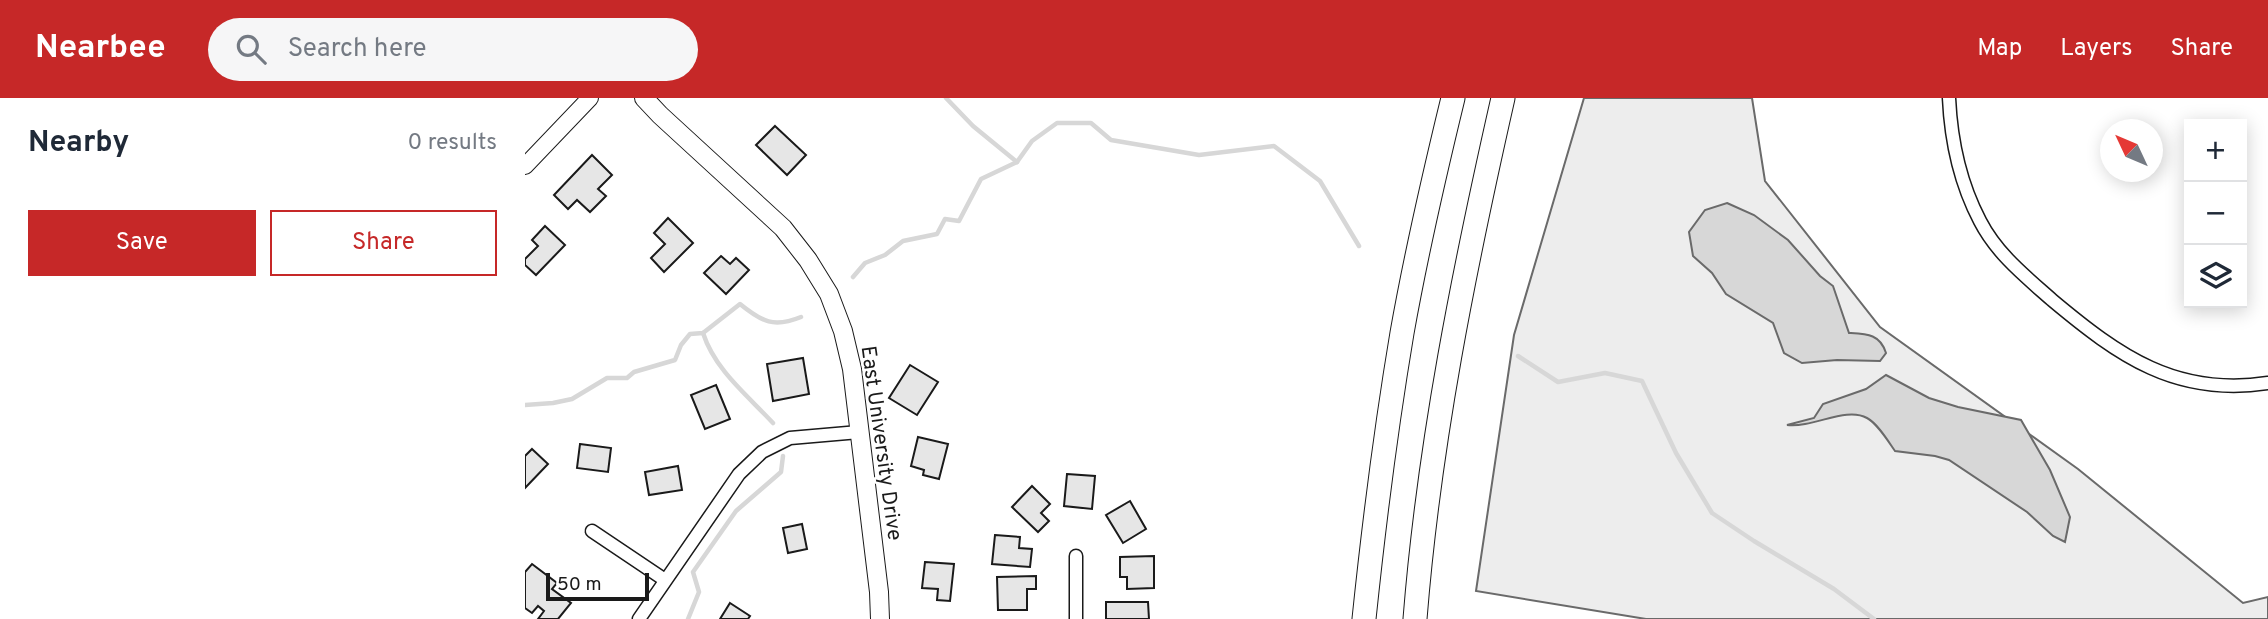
<!DOCTYPE html>
<html lang="en">
<head>
<meta charset="utf-8">
<style>
	:root { --surface:#fff; --page:#f6f6f7; --text:#1f2937; --muted:#747a83; --line:#e0e1e3; --accent:#c62828 }
	body { margin:0; font-family:Overpass,sans-serif; background:var(--page); color:var(--text) }
	.controls { position:absolute; right:21px; top:21px; display:grid; overflow:hidden; border-radius:0px; box-shadow:0 4px 18px #0003 }
	.controls button { width:63px; height:63px; display:grid; place-items:center; padding:0; border:0; border-bottom:2px solid var(--line); background:var(--surface); color:var(--text); font:35px sans-serif }
	.compass { position:absolute; left:1575px; top:21px; width:63px; height:63px; border-radius:50%; background:var(--surface); box-shadow:0 4px 18px #0003; rotate:314deg }
	.scale { position:absolute; left:21px; bottom:18px; width:103px; box-sizing:border-box; padding-left:7px; border:4px solid #1a1a1a; border-top:0; font-size:19px; line-height:24px; white-space:nowrap; color:#1a1a1a; -webkit-text-stroke:5px #fff; paint-order:stroke }
	.list { margin:0; padding:0; list-style:none }
	h2 { display:flex; justify-content:space-between; align-items:center; height:91px; margin:0; padding:0 28px; font-size:30px }
	h2 small { font-size:23px; font-weight:400; color:var(--muted) }
	.actions { display:flex; gap:14px; padding:21px 28px }
	.actions a { flex:1; padding:16px 0; border:2px solid var(--accent); border-radius:0px; text-align:center; font-size:24px; color:var(--accent) }
	.actions .main { background:var(--accent); color:#fff }
	.icon { flex:none; width:38px; height:38px; fill:none; stroke:currentColor; stroke-width:2; stroke-linecap:round; stroke-linejoin:round }
	.map { position:relative; flex:none; width:1743px; height:521px; overflow:hidden }
	header { display:flex; align-items:center; gap:42px; box-sizing:border-box; height:98px; padding:0 35px; background:var(--accent); color:#fff }
	header strong { font-size:33px }
	nav { display:flex; gap:38px; margin-inline-start:auto; font-size:24px }
	.search { width:490px; height:63px; background:var(--page); display:flex; align-items:center; gap:18px; box-sizing:border-box; padding:0 24px; border-radius:38px; color:var(--muted); font-size:26px }
	main { display:flex }
	aside { flex:1; background:var(--surface) }
	.map>svg:first-child { display:block }
	.green { fill:#ededed; stroke:#6a6a6a; stroke-width:2 }
	.water { fill:#d7d7d7; stroke:#6a6a6a; stroke-width:2 }
	.lines { fill:none; stroke-linecap:round; stroke-linejoin:round }
	.stream { stroke:#d7d7d7; stroke-width:4.5 }
	.building { fill:#e6e6e6; stroke:#1a1a1a; stroke-width:2 }
	.minor-casing { stroke:#1a1a1a; stroke-width:15 }
	.tertiary-casing { stroke:#1a1a1a; stroke-width:18 }
	.secondary-casing { stroke:#1a1a1a; stroke-width:20 }
	.motorway-casing { stroke:#1a1a1a; stroke-width:25 }
	.minor { stroke:#fff; stroke-width:12 }
	.tertiary { stroke:#fff; stroke-width:16 }
	.secondary { stroke:#fff; stroke-width:18 }
	.motorway { stroke:#fff; stroke-width:23 }
	.labels { text-anchor:middle; stroke-width:5; stroke-linejoin:round; paint-order:stroke }
	.street-label { font-size:21px; fill:#1a1a1a; stroke:#fff }
</style>
</head>
<body>
<header>
<strong>Nearbee</strong>
<div class="search"><svg class="icon" aria-label="search" viewBox="0 0 24 24"><circle cx="10" cy="10" r="6"/><path d="M15 15l6 6"/></svg>Search here</div>
<nav><a>Map</a><a>Layers</a><a>Share</a></nav>
</header>
<main>
<aside>
<h2>Nearby<small>0 results</small></h2>
<ul class="list">
</ul>
<div class="actions"><a class="main">Save</a><a>Share</a></div>
</aside>
<div class="map">
<svg width="1743" height="521" viewBox="0 0 1743 521">
	<rect width="100%" height="100%" fill="#fff"/>
	<path class="green" d="M 1059,0 L 1227,0 L 1240,83 L 1355,229 L 1553,371 L 1718,505 L 1743,499 L 1743,521 L 1121,521 L 951,493 L 989,237 Z"/>
	<g class="water">
		<path d="M 1202,105 L 1229,117 L 1263,142 L 1295,178 L 1308,188 L 1324,235 C 1342,236 1355,236 1361,255 L 1355,263 L 1312,262 L 1277,265 L 1259,255 L 1248,225 L 1201,196 L 1187,175 L 1168,158 L 1164,134 L 1180,112 Z"/>
		<path d="M 1361,277 L 1404,300 L 1433,309 L 1496,322 L 1525,372 L 1545,419 L 1540,444 L 1528,438 L 1502,414 L 1424,362 L 1410,358 L 1370,353 C 1363,343 1353,326 1342,320 C 1321,308 1289,330 1262,327 L 1289,320 L 1298,306 L 1341,291 Z"/>
	</g>
	<g class="lines">
		<g class="stream">
			<path d="M 421,0 L 448,28 L 492,64 L 507,43 L 532,25 L 566,25 L 586,42 L 674,57 L 749,48 L 795,83 L 834,148"/>
			<path d="M 328,179 L 340,165 L 360,157 L 378,143 L 412,136 L 420,121 L 434,123 L 456,81 L 492,64"/>
			<path d="M 178,235 C 190,272 222,297 248,325"/>
			<path d="M 993,258 L 1033,284 L 1080,275 L 1117,283 L 1151,355 L 1187,415 L 1229,443 L 1309,491 L 1349,521"/>
			<path d="M 0,307 L 28,305 L 47,301 L 82,280 L 102,280 L 109,274 L 150,262 L 156,247 L 165,236 L 178,235 L 215,206 C 237,224 249,230 276,219"/>
			<path d="M 163,521 L 174,494 L 168,474 L 211,413 L 256,374 L 258,358"/>
		</g>
	</g>
	<g class="building">
		<path d="M 250,28 L 281,57 L 262,77 L 231,47 Z"/>
		<path d="M 67,57 L 87,77 L 73,91 L 81,98 L 65,114 L 52,102 L 43,111 L 29,97 Z"/>
		<path d="M 143,120 L 168,145 L 139,174 L 126,160 L 140,146 L 129,135 Z"/>
		<path d="M 20,128 L 40,147 L 11,177 L 0,167 L 0,161 L 13,148 L 7,142 Z"/>
		<path d="M 196,158 L 205,166 L 211,160 L 224,172 L 201,196 L 179,175 Z"/>
		<path d="M 278,260 L 284,296 L 248,303 L 242,266 Z"/>
		<path d="M 385,267 L 413,284 L 392,317 L 364,300 Z"/>
		<path d="M 191,287 L 205,321 L 180,331 L 166,297 Z"/>
		<path d="M 393,339 L 423,346 L 414,381 L 398,377 L 399,372 L 386,368 Z"/>
		<path d="M 55,346 L 86,350 L 83,374 L 52,370 Z"/>
		<path d="M 7,351 L 23,366 L 0,390 L 0,358 Z"/>
		<path d="M 153,368 L 157,392 L 124,397 L 120,374 Z"/>
		<path d="M 542,376 L 570,378 L 567,411 L 539,408 Z"/>
		<path d="M 507,388 L 525,406 L 516,415 L 524,423 L 513,434 L 487,409 Z"/>
		<path d="M 605,403 L 621,431 L 598,445 L 581,417 Z"/>
		<path d="M 277,426 L 282,451 L 263,455 L 258,430 Z"/>
		<path d="M 470,437 L 495,439 L 494,450 L 507,451 L 505,469 L 467,466 Z"/>
		<path d="M 629,458 L 629,490 L 602,491 L 602,479 L 595,479 L 595,459 Z"/>
		<path d="M 400,464 L 429,466 L 425,503 L 412,502 L 413,491 L 397,490 Z"/>
		<path d="M 7,466 L 32,485 L 27,491 L 46,505 L 33,521 L 13,521 L 19,513 L 13,508 L 7,515 L 0,510 L 0,474 Z"/>
		<path d="M 511,478 L 511,491 L 502,491 L 502,512 L 473,512 L 472,479 Z"/>
		<path d="M 581,504 L 623,504 L 624,521 L 581,521 Z"/>
		<path d="M 205,505 L 225,518 L 223,521 L 195,521 Z"/>
	</g>
	<g class="lines">
		<g class="minor-casing">
			<g id="minor">
				<path d="M 1424,0 C 1426,43 1435,85 1455,123 C 1472,156 1500,178 1527,202 C 1594,258 1651,299 1743,285"/>
				<path d="M 67,433 L 140,482"/>
				<path d="M 114,521 L 214,376 L 237,354 L 265,340 L 334,334"/>
				<path d="M 551,521 L 551,458"/>
			</g>
		</g>
		<g class="tertiary-casing">
			<path id="tertiary" d="M 0,68 L 65,0"/>
		</g>
		<g class="secondary-casing">
			<path id="secondary" d="M 119,0 L 135,17 L 258,130 L 283,162 L 304,196 L 318,233 L 327,271 L 354,494 L 355,521"/>
		</g>
		<g class="motorway-casing">
			<g id="motorway">
				<path d="M 839,521 C 849,425 861,330 877,235 C 891,156 909,78 928,0"/>
				<path d="M 890,521 C 904,345 939,172 978,0"/>
			</g>
		</g>
		<use href="#minor" class="minor"/>
		<use href="#tertiary" class="tertiary"/>
		<use href="#secondary" class="secondary"/>
		<use href="#motorway" class="motorway"/>
	</g>
	<g class="labels">
		<g class="street-label">
			<text transform="translate(357 345) rotate(82)" y="7">East University Drive</text>
		</g>
	</g>
</svg>
<div class="controls">
<button>+</button>
<button>−</button>
<button><svg class="icon" aria-label="layers" viewBox="0 0 24 24"><path d="M12 4l9 5-9 5-9-5zM3 14l9 5 9-5"/></svg></button>
</div>
<svg class="compass" viewBox="-18 -18 36 36"><path d="M0-13l5 13h-10z" fill="#e53935"/><path d="M0 13l5-13h-10z" fill="#747a83"/></svg>
<div class="scale">50 m</div>
</div>
</main>
</body>
</html>
